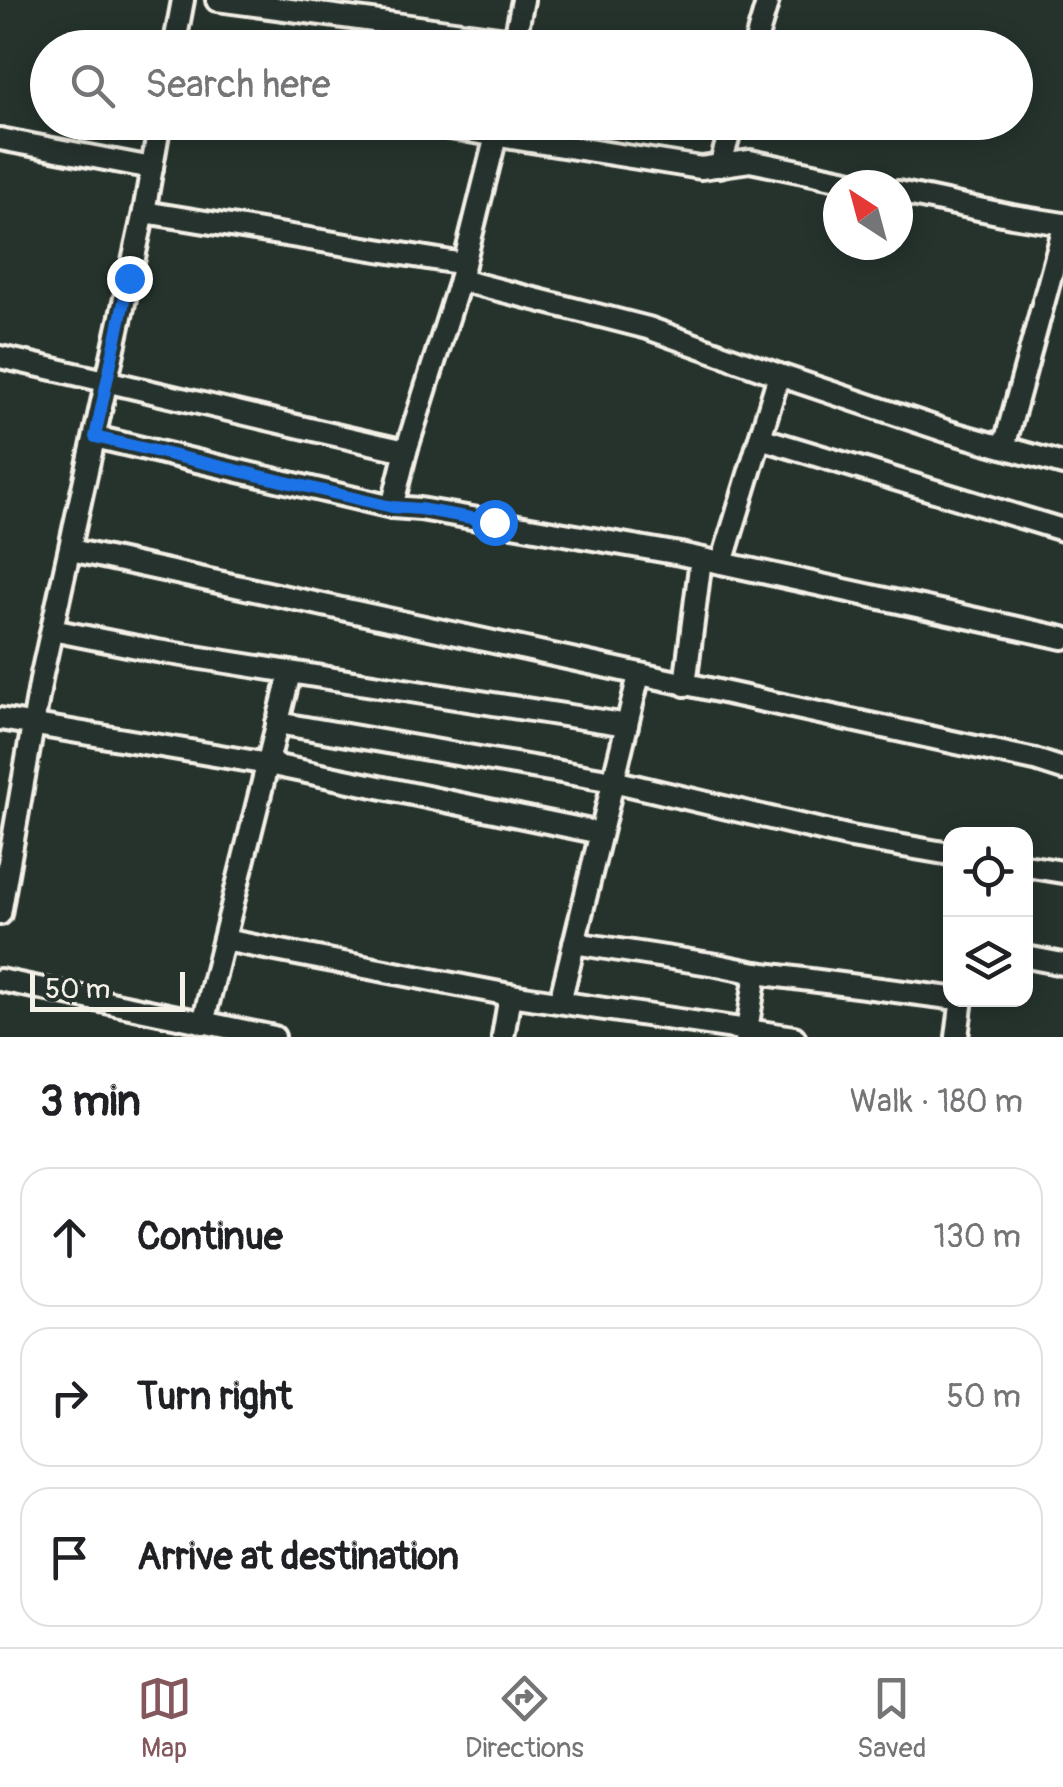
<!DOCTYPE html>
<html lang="en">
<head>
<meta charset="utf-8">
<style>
	:root { --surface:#fff; --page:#f6f6f6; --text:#202124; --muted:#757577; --line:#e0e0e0; --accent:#84575d }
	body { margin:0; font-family:Pangolin,sans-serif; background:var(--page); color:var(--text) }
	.controls { position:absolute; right:30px; bottom:30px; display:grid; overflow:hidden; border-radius:20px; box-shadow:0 5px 25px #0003 }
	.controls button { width:90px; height:90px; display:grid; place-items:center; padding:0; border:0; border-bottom:2px solid var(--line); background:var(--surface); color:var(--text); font:50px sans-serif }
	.compass { position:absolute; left:823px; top:170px; width:90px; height:90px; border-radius:50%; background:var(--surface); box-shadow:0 5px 25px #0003; rotate:324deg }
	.scale { position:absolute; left:30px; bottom:25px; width:155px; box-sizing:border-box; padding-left:10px; border:5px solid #f4f1e8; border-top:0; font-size:28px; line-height:35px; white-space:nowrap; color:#f4f1e8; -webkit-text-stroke:8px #26332d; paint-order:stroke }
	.stop { position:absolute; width:30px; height:30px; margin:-22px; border:8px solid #1a73e8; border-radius:50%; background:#fff }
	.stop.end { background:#1a73e8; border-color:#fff; box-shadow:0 2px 10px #0008 }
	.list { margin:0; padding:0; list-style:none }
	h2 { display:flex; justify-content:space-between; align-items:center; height:130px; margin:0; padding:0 40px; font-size:42px }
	h2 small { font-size:32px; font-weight:400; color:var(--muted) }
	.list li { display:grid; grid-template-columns:65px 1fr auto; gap:30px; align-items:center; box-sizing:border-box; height:140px; margin:0 20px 20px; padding:0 20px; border:2px solid var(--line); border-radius:30px }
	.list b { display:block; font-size:38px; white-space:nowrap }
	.list em { font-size:32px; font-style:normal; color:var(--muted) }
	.icon { flex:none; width:55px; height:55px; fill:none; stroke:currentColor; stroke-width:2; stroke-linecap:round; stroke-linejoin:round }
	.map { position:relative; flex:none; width:1063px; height:1037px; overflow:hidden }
	.search { position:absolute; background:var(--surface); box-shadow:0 5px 25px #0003; left:30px; right:30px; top:30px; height:110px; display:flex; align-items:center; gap:25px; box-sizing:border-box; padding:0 35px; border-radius:55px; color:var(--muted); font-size:38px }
	.sheet { height:610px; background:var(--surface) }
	nav { display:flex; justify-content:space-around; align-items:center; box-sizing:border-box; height:140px; border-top:2px solid var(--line); background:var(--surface); font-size:28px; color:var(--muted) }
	nav a { display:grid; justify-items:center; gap:5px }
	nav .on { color:var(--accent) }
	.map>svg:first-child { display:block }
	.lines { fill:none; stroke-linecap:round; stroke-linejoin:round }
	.minor-casing { stroke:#f4f1e8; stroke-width:28 }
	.minor { stroke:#26332d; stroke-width:20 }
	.route { stroke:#1a73e8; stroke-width:12 }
</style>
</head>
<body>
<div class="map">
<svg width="1063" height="1037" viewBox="0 0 1063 1037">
	<rect width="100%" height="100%" fill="#26332d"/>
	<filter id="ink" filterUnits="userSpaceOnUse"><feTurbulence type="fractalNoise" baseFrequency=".01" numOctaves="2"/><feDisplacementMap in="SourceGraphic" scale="20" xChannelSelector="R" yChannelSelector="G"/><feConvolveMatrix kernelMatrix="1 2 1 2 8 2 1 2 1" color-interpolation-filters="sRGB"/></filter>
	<g filter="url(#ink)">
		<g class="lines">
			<g class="minor-casing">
				<g id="minor">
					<path d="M 217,0 L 514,40"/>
					<path d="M 174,48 L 183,0"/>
					<path d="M 513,48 L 523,0"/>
					<path d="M 754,48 L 768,0"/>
					<path d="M 412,122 L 701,168 L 750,161 L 867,185"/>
					<path d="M 0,139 L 152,168"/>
					<path d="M 720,166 L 733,122"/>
					<path d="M 898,192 L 1012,216 L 1063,224"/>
					<path d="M 144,212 L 464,264"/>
					<path d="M 460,280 L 648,328 L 779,375 L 946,431 L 1063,464"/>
					<path d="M 0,357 C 136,387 270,421 406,451"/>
					<path d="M 95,437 L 392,507 L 420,509 L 680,554 L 1063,638"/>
					<path d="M 760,438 L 1063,530"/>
					<path d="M 1004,447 L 1063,231"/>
					<path d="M 392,507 L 406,451 L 460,280 L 499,124"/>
					<path d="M 71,550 L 1035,760 L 1063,769"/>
					<path d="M 722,563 L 779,375"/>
					<path d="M 52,630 L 157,651 L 627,725"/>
					<path d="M 685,685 L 701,559"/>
					<path d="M 0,719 L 268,764 L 600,833"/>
					<path d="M 277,723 L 613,781 L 851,837 L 950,854"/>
					<path d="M 1026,866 L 1063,872"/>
					<path d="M 0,914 L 42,674 L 144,212 L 160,122"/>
					<path d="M 224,940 L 510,995 L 794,1037"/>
					<path d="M 574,943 L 717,965 L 756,973 L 746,1037"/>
					<path d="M 1026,957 L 1063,964"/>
					<path d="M 756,973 L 950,998"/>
					<path d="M 0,980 L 274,1037"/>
					<path d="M 956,999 L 961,1006 L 957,1037"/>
					<path d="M 560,1002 L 639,675"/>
					<path d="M 203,1023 L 290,673"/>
					<path d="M 503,1037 L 510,995"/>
				</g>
			</g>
			<use href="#minor" class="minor"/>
		</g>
	</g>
	<g class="lines" filter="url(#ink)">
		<path class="route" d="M 129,278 L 95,437 L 392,507 L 420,509 L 494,522"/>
	</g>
</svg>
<div class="controls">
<button><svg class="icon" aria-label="locate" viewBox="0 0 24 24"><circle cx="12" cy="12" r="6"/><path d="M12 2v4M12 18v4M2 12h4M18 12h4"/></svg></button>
<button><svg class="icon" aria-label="layers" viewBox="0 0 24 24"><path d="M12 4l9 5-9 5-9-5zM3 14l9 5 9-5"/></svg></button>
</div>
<svg class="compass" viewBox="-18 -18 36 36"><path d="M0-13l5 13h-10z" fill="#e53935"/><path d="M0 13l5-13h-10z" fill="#757577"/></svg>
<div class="scale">50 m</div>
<div class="stop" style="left:494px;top:522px"></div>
<div class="stop end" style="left:129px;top:278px"></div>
<div class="search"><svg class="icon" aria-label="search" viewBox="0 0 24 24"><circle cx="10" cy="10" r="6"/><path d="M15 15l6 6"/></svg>Search here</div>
</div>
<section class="sheet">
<h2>3 min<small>Walk · 180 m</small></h2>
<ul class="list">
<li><svg class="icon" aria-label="ahead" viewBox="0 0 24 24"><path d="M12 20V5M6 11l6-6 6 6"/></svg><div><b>Continue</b></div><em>130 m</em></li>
<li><svg class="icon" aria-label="right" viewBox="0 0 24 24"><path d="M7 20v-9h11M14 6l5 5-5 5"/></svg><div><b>Turn right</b></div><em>50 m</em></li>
<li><svg class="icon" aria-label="arrive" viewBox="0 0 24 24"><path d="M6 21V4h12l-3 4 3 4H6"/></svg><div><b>Arrive at destination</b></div></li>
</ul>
</section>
<nav>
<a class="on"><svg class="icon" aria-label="map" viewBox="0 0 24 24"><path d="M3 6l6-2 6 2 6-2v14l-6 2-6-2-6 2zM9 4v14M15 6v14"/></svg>Map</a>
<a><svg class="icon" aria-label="directions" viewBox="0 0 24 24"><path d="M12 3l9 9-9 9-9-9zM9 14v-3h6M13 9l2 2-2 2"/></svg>Directions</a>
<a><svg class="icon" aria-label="saved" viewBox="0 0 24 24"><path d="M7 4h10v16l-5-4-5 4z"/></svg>Saved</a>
</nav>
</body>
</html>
